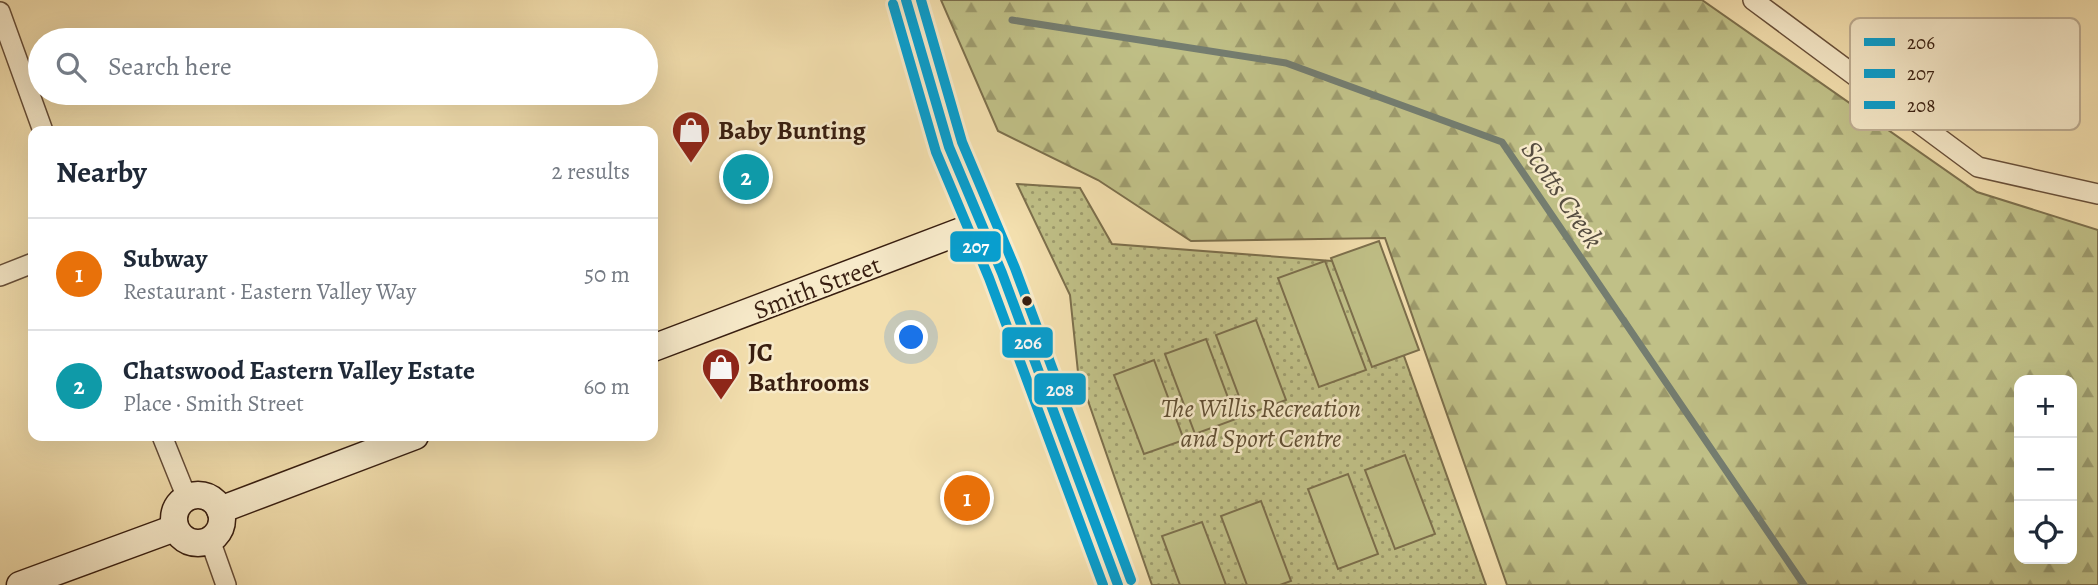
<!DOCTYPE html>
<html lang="en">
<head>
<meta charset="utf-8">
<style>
	:root { --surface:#fff; --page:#f2f2f3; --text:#1f2937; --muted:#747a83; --line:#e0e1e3; --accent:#8f2418 }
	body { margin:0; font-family:Alegreya,serif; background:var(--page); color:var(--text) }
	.controls { position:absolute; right:21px; bottom:21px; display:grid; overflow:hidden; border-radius:14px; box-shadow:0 7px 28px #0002 }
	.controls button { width:63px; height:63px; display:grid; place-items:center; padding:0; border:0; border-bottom:2px solid var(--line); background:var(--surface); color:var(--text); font:35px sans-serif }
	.you { position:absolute; left:912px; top:338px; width:24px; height:24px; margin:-18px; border:5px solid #fff; border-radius:50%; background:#1a73e8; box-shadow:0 0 0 10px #1a73e833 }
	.badge { display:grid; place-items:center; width:46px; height:46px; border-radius:50%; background:var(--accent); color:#fff; font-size:23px; font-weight:700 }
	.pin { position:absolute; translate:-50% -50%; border:4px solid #fff; box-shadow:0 2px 7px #0006 }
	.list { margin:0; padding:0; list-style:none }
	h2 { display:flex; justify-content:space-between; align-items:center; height:91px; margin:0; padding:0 28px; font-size:30px }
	h2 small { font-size:23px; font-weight:400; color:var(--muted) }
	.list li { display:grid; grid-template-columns:46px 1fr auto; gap:21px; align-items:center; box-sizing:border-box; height:112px; padding:0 28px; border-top:2px solid var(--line) }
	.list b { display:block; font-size:26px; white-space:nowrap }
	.list p { margin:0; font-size:23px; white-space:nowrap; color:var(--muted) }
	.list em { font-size:23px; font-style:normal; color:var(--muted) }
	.icon { flex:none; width:38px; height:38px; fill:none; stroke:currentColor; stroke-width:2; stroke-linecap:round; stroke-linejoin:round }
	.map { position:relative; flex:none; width:2098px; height:585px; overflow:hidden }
	.search { position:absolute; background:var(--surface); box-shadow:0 7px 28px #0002; left:28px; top:28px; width:630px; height:77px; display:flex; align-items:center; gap:18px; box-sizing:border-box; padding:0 24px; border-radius:38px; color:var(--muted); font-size:26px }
	.panel { position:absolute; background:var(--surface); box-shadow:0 7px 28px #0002; left:28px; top:126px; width:630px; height:315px; border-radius:14px }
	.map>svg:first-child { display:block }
	.forest { fill:url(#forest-firs); stroke:#7c6f4c; stroke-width:2; fill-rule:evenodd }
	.park { fill:url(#park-dots); stroke:#7c6f4c; stroke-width:2 }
	.pitch { fill:#c0c087; stroke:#7c6f4c; stroke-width:2 }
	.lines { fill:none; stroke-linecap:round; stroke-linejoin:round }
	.stream { stroke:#747d70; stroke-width:7 }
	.street-casing { stroke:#674e38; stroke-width:22 }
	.secondary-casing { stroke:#381e10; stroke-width:29 }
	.primary-casing { stroke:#381e10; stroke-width:32 }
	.street { stroke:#f7eaca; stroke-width:19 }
	.secondary { stroke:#f7eaca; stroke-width:26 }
	.primary { stroke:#eac077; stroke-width:30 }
	.bus-1-casing { stroke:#f7eaca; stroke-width:16 }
	.bus-2-casing { stroke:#f7eaca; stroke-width:16 }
	.bus-3-casing { stroke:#f7eaca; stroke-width:16 }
	.bus-1 { stroke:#089ece; stroke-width:10 }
	.bus-2 { stroke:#089ece; stroke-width:10 }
	.bus-3 { stroke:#089ece; stroke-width:10 }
	.bus-dot { fill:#381e10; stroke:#f7eaca; stroke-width:2.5 }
	.labels { text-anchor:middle; stroke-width:5; stroke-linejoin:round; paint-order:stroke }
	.poi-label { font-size:26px; font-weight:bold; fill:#381e10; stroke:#f7eaca; text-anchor:start }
	.street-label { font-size:26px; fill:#381e10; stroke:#f7eaca }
	.park-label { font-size:26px; font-style:italic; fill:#614f34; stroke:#f7eaca }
	.water-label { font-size:28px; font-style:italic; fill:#564d40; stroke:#f7eaca }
	.key { fill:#f7eaca; stroke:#bead92; stroke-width:2 }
	.key-label { font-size:19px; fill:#381e10 }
	.line-badge { stroke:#f7eaca; stroke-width:2.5 }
	.badge-label { font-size:19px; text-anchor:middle; font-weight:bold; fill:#fff }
</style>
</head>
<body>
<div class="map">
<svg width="2098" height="585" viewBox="0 0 2098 585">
	<defs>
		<pattern id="forest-firs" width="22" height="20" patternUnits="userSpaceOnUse" patternTransform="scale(1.75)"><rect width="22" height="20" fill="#c0c087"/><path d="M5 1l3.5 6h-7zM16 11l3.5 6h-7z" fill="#9d9b6d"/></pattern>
		<pattern id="park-dots" width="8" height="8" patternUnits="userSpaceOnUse" patternTransform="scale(1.75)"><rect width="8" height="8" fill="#c0c087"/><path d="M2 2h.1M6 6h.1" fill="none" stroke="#9d9b6d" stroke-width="1.8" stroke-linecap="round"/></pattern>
	</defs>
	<rect width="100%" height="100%" fill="#f3dfae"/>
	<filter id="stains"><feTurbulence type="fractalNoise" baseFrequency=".00286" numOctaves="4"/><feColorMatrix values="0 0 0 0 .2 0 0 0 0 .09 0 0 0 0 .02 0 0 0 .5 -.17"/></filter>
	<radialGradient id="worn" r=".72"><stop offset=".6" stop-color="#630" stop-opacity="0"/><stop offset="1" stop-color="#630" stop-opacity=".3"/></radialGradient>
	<path class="forest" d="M 941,0 L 1702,0 L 1977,192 L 2098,230 L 2098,585 L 1507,585 L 1385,238 L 1191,241 L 1098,180 L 998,131 ZM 2019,380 L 2072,380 L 2072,559 L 2019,559 Z"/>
	<path class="park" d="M 1017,184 L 1080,188 L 1112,244 L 1371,264 L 1486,585 L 1152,585 L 1078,372 L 1070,295 Z"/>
	<g class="pitch">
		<path d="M 1379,241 L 1419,350 L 1372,367 L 1331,258 Z"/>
		<path d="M 1325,261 L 1366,370 L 1319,387 L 1278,278 Z"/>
		<path d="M 1256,320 L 1286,400 L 1246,415 L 1216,335 Z"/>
		<path d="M 1206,339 L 1236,419 L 1195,434 L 1165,354 Z"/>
		<path d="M 1154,360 L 1184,440 L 1144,454 L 1114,375 Z"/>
		<path d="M 1405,455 L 1435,534 L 1395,549 L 1365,470 Z"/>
		<path d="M 1348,474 L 1378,554 L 1338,569 L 1308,489 Z"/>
		<path d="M 1261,501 L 1291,581 L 1280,585 L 1247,585 L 1221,516 Z"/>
		<path d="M 1202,522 L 1226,585 L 1180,585 L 1162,536 Z"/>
	</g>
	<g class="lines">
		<path class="stream" d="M 1012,20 L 1286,63 L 1502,142 L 1804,585"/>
		<g class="street-casing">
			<g id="street">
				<path d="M 1753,0 L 1978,167 L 2098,194"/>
				<path d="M 0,12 L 43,131"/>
				<path d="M 0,276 L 33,263"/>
				<path d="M 162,436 L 187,498"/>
				<path d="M 210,540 L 226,585"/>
			</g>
		</g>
		<g class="secondary-casing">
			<g id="secondary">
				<path d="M 653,348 L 980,224"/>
				<circle cx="198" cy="519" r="24"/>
				<path d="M 220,510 L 415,436"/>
				<path d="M 20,585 L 175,528"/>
			</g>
		</g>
		<g class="primary-casing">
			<path id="primary" d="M 906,0 L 949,147 L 1002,273 L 1118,585"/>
		</g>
		<use href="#street" class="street"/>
		<use href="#secondary" class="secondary"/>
		<use href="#primary" class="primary"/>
		<g class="bus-1-casing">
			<path id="bus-1" d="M 906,0 L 949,147 L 1002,273 L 1118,585"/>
		</g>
		<g class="bus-2-casing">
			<path id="bus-2" d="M 893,4 L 936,152 L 989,278 L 1103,585"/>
		</g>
		<g class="bus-3-casing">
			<path id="bus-3" d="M 921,0 L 962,142 L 1015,268 L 1131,580"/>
		</g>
		<use href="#bus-1" class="bus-1"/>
		<use href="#bus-2" class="bus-2"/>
		<use href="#bus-3" class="bus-3"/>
	</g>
	<defs>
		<g id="shop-pin" transform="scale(2.0125)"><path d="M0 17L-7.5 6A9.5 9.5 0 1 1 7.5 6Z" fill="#8f2418" stroke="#f7eaca"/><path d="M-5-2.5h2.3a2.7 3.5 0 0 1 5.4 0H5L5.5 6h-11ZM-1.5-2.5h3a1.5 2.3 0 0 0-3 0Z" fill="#fff"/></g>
	</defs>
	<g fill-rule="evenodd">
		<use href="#shop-pin" x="691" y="130"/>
		<use href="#shop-pin" x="721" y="367"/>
	</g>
	<circle class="bus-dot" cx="1027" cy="301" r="6"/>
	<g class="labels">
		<g class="poi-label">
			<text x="718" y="139">Baby Bunting</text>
			<text x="748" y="361">JC<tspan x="748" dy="30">Bathrooms</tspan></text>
		</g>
		<g class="street-label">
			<text transform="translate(817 287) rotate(-21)" y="9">Smith Street</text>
		</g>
		<g class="park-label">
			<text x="1261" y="417">The Willis Recreation<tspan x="1261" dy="30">and Sport Centre</tspan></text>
		</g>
		<g class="water-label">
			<text transform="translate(1563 194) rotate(56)" y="10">Scotts Creek</text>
		</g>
	</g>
	<rect x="1850" y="18" width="230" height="112" rx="10" class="key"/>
	<rect x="1864" y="38" width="31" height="8" fill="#089ece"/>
	<rect x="1864" y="69" width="31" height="9" fill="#089ece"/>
	<rect x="1864" y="101" width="31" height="8" fill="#089ece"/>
	<g class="key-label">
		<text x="1907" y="49">206</text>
		<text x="1907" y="80">207</text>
		<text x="1907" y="112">208</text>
	</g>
	<g class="line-badge">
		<rect x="949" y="230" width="53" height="33" rx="7" fill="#089ece"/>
		<rect x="1001" y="326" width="53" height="33" rx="7" fill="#089ece"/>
		<rect x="1033" y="372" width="54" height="34" rx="7" fill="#089ece"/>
	</g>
	<g class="badge-label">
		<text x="976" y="253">207</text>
		<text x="1028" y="349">206</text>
		<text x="1060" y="396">208</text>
	</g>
	<rect width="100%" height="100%" filter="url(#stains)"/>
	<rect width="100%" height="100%" fill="url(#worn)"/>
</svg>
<div class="controls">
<button>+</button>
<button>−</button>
<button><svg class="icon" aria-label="locate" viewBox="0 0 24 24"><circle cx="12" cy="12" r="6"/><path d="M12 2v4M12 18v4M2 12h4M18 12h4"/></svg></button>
</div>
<div class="you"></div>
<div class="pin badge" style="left:967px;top:498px;background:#e8710a">1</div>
<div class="pin badge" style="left:746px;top:177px;background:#0f9aa8">2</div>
<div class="search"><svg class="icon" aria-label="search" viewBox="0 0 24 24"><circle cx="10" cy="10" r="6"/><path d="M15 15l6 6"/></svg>Search here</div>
<section class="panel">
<h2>Nearby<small>2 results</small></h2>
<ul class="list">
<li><span class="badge" style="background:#e8710a">1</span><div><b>Subway</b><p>Restaurant · Eastern Valley Way</p></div><em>50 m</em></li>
<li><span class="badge" style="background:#0f9aa8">2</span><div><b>Chatswood Eastern Valley Estate</b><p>Place · Smith Street</p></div><em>60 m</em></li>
</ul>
</section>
</div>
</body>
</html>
